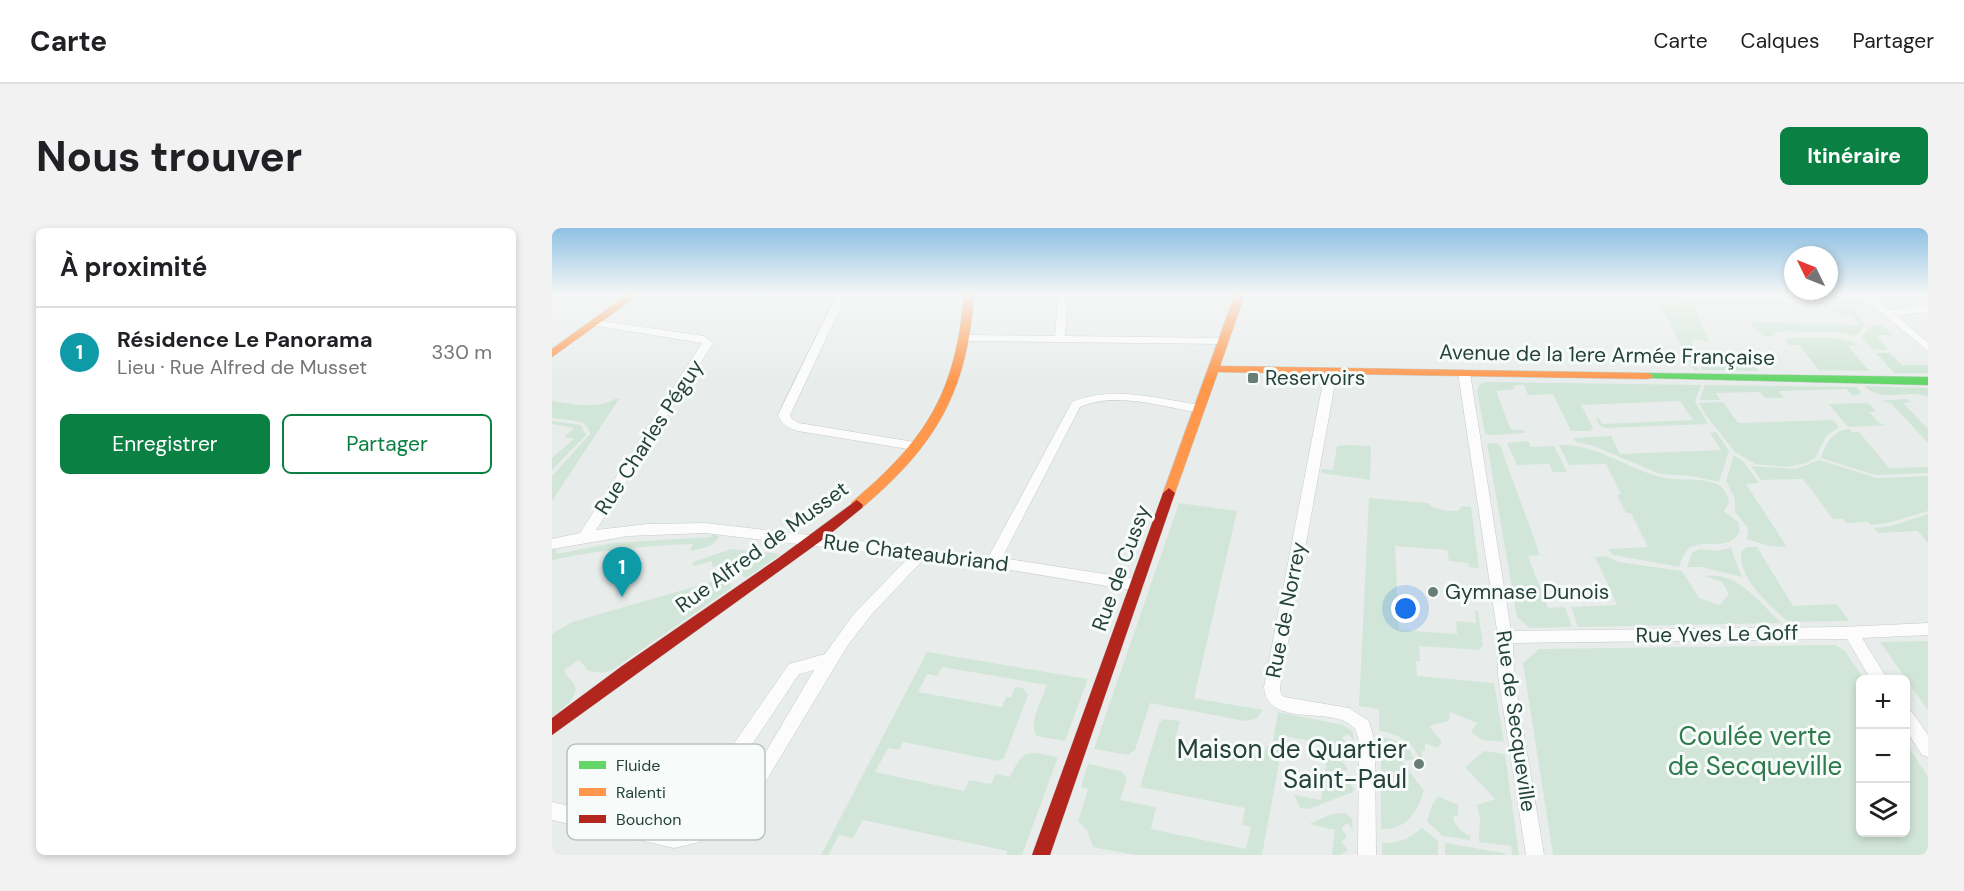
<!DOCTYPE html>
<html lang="fr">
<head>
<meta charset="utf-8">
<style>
	:root { --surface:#fff; --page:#f2f2f2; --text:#202124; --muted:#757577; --line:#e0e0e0; --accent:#0b8043 }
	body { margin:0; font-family:"DM Sans",sans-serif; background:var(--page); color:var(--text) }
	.controls { position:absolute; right:18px; bottom:18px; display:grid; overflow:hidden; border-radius:9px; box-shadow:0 3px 9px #0003 }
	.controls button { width:54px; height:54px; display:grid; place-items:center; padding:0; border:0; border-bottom:2px solid var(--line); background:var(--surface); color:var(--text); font:30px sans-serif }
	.compass { position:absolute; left:1232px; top:18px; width:54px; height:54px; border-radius:50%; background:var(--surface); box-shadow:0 3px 9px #0003; rotate:313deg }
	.you { position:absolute; left:854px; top:381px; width:21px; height:21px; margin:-15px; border:4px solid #fff; border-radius:50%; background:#1a73e8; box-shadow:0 0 0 9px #1a73e833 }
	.badge { display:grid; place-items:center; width:39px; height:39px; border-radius:50%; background:var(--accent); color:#fff; font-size:20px; font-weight:700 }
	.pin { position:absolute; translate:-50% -50px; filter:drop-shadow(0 2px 3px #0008) }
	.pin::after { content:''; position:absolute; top:32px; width:21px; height:18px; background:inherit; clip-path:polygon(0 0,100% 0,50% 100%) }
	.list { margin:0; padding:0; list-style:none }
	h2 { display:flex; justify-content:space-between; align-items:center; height:78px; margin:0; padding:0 24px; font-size:26px }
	h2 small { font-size:20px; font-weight:400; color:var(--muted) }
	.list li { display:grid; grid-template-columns:39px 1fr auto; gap:18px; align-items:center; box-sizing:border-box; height:90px; padding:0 24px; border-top:2px solid var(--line) }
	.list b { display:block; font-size:22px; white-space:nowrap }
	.list p { margin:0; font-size:20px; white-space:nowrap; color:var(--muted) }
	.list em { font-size:20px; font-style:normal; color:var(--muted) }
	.actions { display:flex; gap:12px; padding:18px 24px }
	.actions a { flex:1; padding:14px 0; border:2px solid var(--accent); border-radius:9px; text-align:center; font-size:21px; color:var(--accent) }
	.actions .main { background:var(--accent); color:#fff }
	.icon { flex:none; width:33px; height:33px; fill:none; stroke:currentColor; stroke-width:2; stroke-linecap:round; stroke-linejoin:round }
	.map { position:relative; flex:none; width:1376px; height:627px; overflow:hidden; border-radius:9px }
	header { display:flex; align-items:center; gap:36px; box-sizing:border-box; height:84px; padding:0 30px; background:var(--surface); border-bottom:2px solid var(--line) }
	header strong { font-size:28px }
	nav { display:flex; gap:33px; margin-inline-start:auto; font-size:21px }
	.intro { display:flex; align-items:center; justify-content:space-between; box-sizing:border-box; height:144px; padding:0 36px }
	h1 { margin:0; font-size:42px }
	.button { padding:15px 27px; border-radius:9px; background:var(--accent); color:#fff; font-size:21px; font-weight:700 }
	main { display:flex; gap:36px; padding:0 36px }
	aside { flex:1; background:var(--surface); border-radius:9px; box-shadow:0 3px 9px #0003 }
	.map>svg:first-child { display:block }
	.green { fill:#d1e6d8 }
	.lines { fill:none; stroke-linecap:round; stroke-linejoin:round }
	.street-casing { stroke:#c5cac8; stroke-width:1 }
	.fast-casing { stroke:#c3cbc8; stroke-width:1 }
	.slow-casing { stroke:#c3cbc8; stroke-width:1 }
	.jam-casing { stroke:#c3cbc8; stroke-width:1 }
	.street { fill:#fcfcfc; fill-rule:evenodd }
	.fast { fill:#63d668; fill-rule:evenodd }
	.slow { fill:#ff974d; fill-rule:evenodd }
	.jam { fill:#b3261e; fill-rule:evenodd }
	.poi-dot { fill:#697e78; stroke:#f7fbf9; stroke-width:2 }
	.labels { text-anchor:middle; stroke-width:6; stroke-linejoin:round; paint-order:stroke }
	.street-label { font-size:21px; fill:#24423a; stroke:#f7fbf9 }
	.poi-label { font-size:21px; fill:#24423a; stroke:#f7fbf9; text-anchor:start }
	.near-park-label { font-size:26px; fill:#2d7a4b; stroke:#f7fbf9 }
	.near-poi-label { font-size:26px; fill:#24423a; stroke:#f7fbf9; text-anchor:end }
	.key { fill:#f7fbf9; stroke:#b8c4c0; stroke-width:1.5 }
	.key-label { font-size:16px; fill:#24423a }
</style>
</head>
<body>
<header>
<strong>Carte</strong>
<nav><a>Carte</a><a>Calques</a><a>Partager</a></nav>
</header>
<div class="intro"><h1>Nous trouver</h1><a class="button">Itinéraire</a></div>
<main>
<aside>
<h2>À proximité<small></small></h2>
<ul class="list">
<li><span class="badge" style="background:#0f9aa8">1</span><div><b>Résidence Le Panorama</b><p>Lieu · Rue Alfred de Musset</p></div><em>330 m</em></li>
</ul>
<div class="actions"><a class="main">Enregistrer</a><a>Partager</a></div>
</aside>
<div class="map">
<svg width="1376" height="627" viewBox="0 0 1376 627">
	<rect width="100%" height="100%" fill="#e8edeb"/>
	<g class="green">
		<path d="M 1102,66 L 1116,66 L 1140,73 L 1157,114 L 1140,111 L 1146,142 L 1142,142 Z"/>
		<path d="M 1281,81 L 1301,82 L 1312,95 L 1309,103 L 1303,108 L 1288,104 L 1231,103 L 1223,105 L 1219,109 L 1212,109 L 1197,94 L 1307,97 L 1300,87 L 1285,87 Z"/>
		<path d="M 1329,96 L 1341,107 L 1324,107 L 1336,122 L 1322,122 L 1309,110 L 1318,99 Z"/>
		<path d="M 1241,110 C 1260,111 1290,106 1305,117 L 1296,118 L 1317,143 L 1267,142 L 1247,117 L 1236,117 L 1234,112 Z"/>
		<path d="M 1147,120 L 1155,131 L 1199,132 L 1206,143 L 1150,142 Z"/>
		<path d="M 1324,125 L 1338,125 L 1350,137 L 1376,137 L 1376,145 L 1342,145 Z"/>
		<path d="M 934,154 L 1149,157 L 1143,173 L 1156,196 L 1053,200 L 1047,197 L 1044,190 L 1046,189 L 1050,196 L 1141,192 L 1128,173 L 1029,177 L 1041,200 L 1037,203 L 1019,203 L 1001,166 L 976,167 L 972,157 L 961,158 L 962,161 L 944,163 L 959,202 L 971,202 L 973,205 L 942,207 L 933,206 L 925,162 L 928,156 Z"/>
		<path d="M 1153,157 L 1304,159 L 1309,164 L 1307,167 L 1300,167 L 1294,161 L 1227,163 L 1232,170 L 1213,170 L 1208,164 L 1164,165 L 1168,172 L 1148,172 Z"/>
		<path d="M 1313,158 L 1376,160 L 1376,169 C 1358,160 1329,176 1313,158 Z"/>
		<path d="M 63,171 L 67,171 L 0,273 L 0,248 L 38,206 C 36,189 13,193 0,190 L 0,173 C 21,176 43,182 63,171 Z"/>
		<path d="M 1353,171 L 1360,174 L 1351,175 L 1376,201 L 1376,215 L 1339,175 L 1329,173 Z"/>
		<path d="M 1171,174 L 1186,195 L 1281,192 L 1287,199 L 1274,208 L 1264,229 L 1254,235 L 1234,239 L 1203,236 L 1183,224 L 1155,189 L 1147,175 Z"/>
		<path d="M 1316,175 L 1324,183 L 1317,184 L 1328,196 L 1337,197 L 1296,199 L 1277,176 Z"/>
		<path d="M 0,193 L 29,197 L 34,207 L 0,242 L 0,230 L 22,211 L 12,209 L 22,200 L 0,196 Z"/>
		<path d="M 1298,201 L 1300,204 L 1307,204 L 1337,240 L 1376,239 L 1376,245 L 1323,247 L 1269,230 C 1274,215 1281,202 1298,201 Z"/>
		<path d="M 1164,204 L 1177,223 L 1167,254 L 1140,248 L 1108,246 L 1042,218 L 1024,214 L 1021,210 L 1059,208 L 1068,226 L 1169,222 L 1158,205 Z"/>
		<path d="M 976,213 L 979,219 L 1002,218 L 1015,244 L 1001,244 L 997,236 L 965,237 L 955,215 Z"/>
		<path d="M 944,215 L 948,217 L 988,327 L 976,328 L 996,380 L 1013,379 L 1020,399 L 978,400 L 965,389 L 935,216 Z"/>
		<path d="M 796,217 L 819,218 L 818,252 L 769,245 L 770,241 L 781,242 L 785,218 Z"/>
		<path d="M 1007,217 C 1047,216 1072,240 1109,249 C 1127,253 1147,249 1165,256 C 1172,259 1176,268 1177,275 L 1172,283 L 1186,294 L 1188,304 C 1175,324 1155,311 1138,319 L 1131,328 L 1127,339 L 1061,327 L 1056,321 L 1096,319 L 1079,285 L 1074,285 L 1065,267 L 1069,266 L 1054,236 L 1017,237 Z"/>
		<path d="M 1182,227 L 1191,233 L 1207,255 L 1194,256 L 1235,319 L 1217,318 L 1195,311 L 1196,300 L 1183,284 L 1183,271 L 1174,253 Z"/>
		<path d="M 1267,232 L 1325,250 L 1376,248 L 1376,283 L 1336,295 L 1319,297 L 1316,294 L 1294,295 L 1291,291 L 1281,291 L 1251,251 L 1209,252 L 1199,238 L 1244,241 Z"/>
		<path d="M 817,270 L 876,275 C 884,283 895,283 906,283 L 910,278 L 919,279 L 927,340 L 917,339 L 916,335 L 897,333 L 895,322 L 843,318 L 847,402 L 905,406 L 904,393 L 924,395 L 923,383 L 926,383 L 931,417 L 927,422 L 867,418 L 868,433 L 864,433 L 865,448 L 942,455 L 952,514 L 930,512 L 919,504 L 925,495 L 898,484 L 897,493 L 877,498 L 890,514 L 886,520 L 873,515 L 873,523 L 870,523 L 870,529 L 867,530 C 861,512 844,506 827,503 L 827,481 L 807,478 Z"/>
		<path d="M 627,275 L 685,283 L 642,470 L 711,482 L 704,491 L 693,493 L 598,475 L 583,522 L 576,527 L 542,521 Z"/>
		<path d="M 1376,286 L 1376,315 L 1366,303 L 1326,305 L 1322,300 L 1339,298 Z"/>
		<path d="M 161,306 L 167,308 C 163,319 149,321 138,323 L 141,316 C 93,318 47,322 0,332 L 0,321 L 4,320 L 4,326 L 61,315 L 158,309 Z"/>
		<path d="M 1195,319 L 1205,319 L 1241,378 L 1285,376 L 1297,393 L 1236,394 C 1219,378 1183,349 1190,322 Z"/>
		<path d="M 1179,320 L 1190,349 L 1150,339 L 1135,339 L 1140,325 L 1147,321 L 1164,323 Z"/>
		<path d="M 179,321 L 229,326 L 194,350 C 182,341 176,335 160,339 L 160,333 L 141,338 L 141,334 Z"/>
		<path d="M 1053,328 L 1067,334 L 1130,343 L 1147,370 L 1168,377 L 1177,366 L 1170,354 L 1152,348 C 1186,343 1207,374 1229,395 L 1026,399 L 1019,379 L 1065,377 L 1043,329 Z"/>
		<path d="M 173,350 L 179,356 L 179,360 L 60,442 L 51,445 L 37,443 L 27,432 L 12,442 C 14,447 20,453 23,458 C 27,470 7,483 0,489 L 0,406 L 20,394 Z"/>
		<path d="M 1376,413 L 1376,482 L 1328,414 Z"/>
		<path d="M 1283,417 L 1293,423 L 1312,451 L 1308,452 L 1308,604 L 1354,604 L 1354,515 L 1376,549 L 1376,627 L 1001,627 L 971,435 L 987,421 Z"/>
		<path d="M 375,424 L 536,451 L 513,513 L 484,508 C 477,491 490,473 495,457 L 390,439 L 385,448 L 375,446 L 366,464 L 450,479 L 454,469 L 459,469 L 463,459 L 471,460 L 476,467 L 452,530 L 446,533 L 351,514 L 347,522 L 336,520 L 323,544 L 412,563 L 417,552 L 439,556 L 444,546 L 458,549 C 473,518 475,524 506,529 L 470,627 L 454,627 L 455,623 L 311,592 L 301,610 L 287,607 L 276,627 L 269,627 Z"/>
		<path d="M 726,484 L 791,497 L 801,504 L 802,513 L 796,506 L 790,509 L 796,517 L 790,521 L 796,529 L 790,533 L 796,541 L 790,545 L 802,561 L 801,564 L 757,581 L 748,580 L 742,567 L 769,572 L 777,516 L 732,508 L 710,627 L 582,627 L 541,619 L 535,602 L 526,594 L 536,561 L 529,559 L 536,536 L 569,543 L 575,550 L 568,572 L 604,579 L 599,601 L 694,621 L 699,599 L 690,597 L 693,580 L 588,559 L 607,496 L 611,491 L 628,493 L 623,513 L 712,529 L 714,518 L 720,518 Z"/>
		<path d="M 829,509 C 843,511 857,516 862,531 L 850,533 L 872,563 C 864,585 855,602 829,601 Z"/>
		<path d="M 932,523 L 953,526 L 967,627 L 960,627 L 959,618 L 927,614 L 928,590 L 925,577 L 943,571 L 913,539 Z"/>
		<path d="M 886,568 L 906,577 L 906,587 L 901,589 C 903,598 910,604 918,608 L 918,612 L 891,608 L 875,593 L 880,577 Z"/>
		<path d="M 793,585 L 800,591 L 801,603 L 796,595 L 789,600 L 795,609 L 789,614 L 796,622 L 789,627 L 780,627 L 783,602 L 757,596 L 780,586 Z"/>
		<path d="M 870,600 L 886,613 L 886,627 L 830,627 L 830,615 C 848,615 857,611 870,600 Z"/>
		<path d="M 893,615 L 952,625 L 953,627 L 893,627 Z"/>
	</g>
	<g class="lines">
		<g class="street-casing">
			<g id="street">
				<path d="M 285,66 L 295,66 L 238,187 L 240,191 L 247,195 L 362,214 L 366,215 L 368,218 L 366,221 L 362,222 L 246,203 C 236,200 230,197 226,187 Z"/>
				<path d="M 506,66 L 516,66 L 513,108 L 672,110 L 677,113 L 672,116 L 413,113 L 408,110 L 413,107 L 503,108 Z"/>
				<path d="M 589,66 L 599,66 L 599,67 L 594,70 Z"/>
				<path d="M 1120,66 L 1270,69 L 1319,66 L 1337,82 L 1376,78 L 1376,84 L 1344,87 L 1376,115 L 1376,123 L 1314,72 L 1270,75 L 1135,72 Z"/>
				<path d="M 43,92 L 152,108 L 161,115 L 44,302 L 95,296 L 153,295 L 437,328 L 520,174 C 561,157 606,171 648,177 L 654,181 L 648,185 C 611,179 565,163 528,179 L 450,330 L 585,351 L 590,353 L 592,357 L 590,361 L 585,363 L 441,339 L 372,331 L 320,386 L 296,417 L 203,571 L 188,589 L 170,603 L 144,615 L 122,620 L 0,592 L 0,574 L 122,602 L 143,598 L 158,590 L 177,574 L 166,551 L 174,527 L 237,436 L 273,426 L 301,387 L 357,329 L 153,305 L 76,308 L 0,321 L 0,311 L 28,305 L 150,115 L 39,97 L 38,95 ZM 262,442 L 204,541 L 189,561 L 184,551 L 187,536 L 247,446 Z"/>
				<path d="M 779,141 L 785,144 L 728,459 L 729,466 L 732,469 L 797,480 L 817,493 L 823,515 L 824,627 L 806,627 L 807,515 C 806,511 805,505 803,501 C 784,475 716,503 712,459 L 773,144 Z"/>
				<path d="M 912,142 L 918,145 L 959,403 L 1289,399 L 1376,395 L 1376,407 L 1310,410 L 1336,452 L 1319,452 L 1295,411 L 961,415 L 962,447 L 992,627 L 974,627 L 946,447 L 946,409 L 906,145 Z"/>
				<path d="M 1354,482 L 1360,484 L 1376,507 L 1376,529 L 1370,527 L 1354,502 Z"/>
			</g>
		</g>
		<g class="fast-casing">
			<path id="fast" d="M 1096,145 L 1376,149 L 1376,157 L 1092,150 L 1092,146 Z"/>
		</g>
		<g class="slow-casing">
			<g id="slow">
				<path d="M 76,66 L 88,66 L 0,129 L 0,121 Z"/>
				<path d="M 412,66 L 422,66 C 415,165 384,217 310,280 L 300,280 L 299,277 L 300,274 C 375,211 404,164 412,66 Z"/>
				<path d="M 683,66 L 693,66 L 668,138 L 1096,145 L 1102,148 L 1096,151 L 666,144 L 623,265 L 622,268 L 612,268 L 611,265 Z"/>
			</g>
		</g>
		<g class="jam-casing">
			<g id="jam">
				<path d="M 617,260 L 623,265 L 498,627 L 480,627 L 611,265 Z"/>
				<path d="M 305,272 L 311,277 L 310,280 L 273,310 L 0,507 L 0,490 L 70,438 L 225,331 Z"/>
			</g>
		</g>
		<use href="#street" class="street"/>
		<use href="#fast" class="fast"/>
		<use href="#slow" class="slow"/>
		<use href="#jam" class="jam"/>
	</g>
	<linearGradient id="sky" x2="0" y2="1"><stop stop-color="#8fc1e3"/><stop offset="0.43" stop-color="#f5f7f6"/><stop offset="1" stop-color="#f5f7f6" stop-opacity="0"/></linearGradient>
	<rect width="1376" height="154" fill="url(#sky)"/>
	<g class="poi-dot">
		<rect x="695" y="144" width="12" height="12" rx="3"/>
		<circle cx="881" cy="364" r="6"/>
		<circle cx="867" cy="536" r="6"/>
	</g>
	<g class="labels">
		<g class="street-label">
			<text transform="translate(1055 127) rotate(1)" y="7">Avenue de la 1ere Armée Française</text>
			<text transform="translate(97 209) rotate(-57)" y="7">Rue Charles Péguy</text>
			<text transform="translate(210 319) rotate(-36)" y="7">Rue Alfred de Musset</text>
			<text transform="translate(364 325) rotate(7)" y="7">Rue Chateaubriand</text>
			<text transform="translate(569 340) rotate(-70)" y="7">Rue de Cussy</text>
			<text transform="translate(734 382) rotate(-79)" y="7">Rue de Norrey</text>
			<text transform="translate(1165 406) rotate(-1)" y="7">Rue Yves Le Goff</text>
			<text transform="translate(964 493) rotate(82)" y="7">Rue de Secqueville</text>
		</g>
		<g class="poi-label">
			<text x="713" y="157">Reservoirs</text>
			<text x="893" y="371">Gymnase Dunois</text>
		</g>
		<g class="near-park-label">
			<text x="1203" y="517">Coulée verte<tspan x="1203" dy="30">de Secqueville</tspan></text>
		</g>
		<g class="near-poi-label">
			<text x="855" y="530">Maison de Quartier<tspan x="855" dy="30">Saint-Paul</tspan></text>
		</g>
	</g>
	<rect x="15" y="516" width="198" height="96" rx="9" class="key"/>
	<rect x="27" y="533" width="27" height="8" fill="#63d668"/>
	<rect x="27" y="560" width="27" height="8" fill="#ff974d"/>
	<rect x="27" y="587" width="27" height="8" fill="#b3261e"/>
	<g class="key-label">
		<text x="64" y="543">Fluide</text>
		<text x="64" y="570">Ralenti</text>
		<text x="64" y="597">Bouchon</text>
	</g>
</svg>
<div class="controls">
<button>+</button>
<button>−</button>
<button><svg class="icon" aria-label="layers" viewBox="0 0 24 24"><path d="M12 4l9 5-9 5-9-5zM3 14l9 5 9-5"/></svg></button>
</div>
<svg class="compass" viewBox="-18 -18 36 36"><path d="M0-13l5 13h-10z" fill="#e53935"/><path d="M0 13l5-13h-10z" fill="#757577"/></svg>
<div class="you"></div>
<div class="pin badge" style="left:70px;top:369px;background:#0f9aa8">1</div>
</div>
</main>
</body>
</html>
